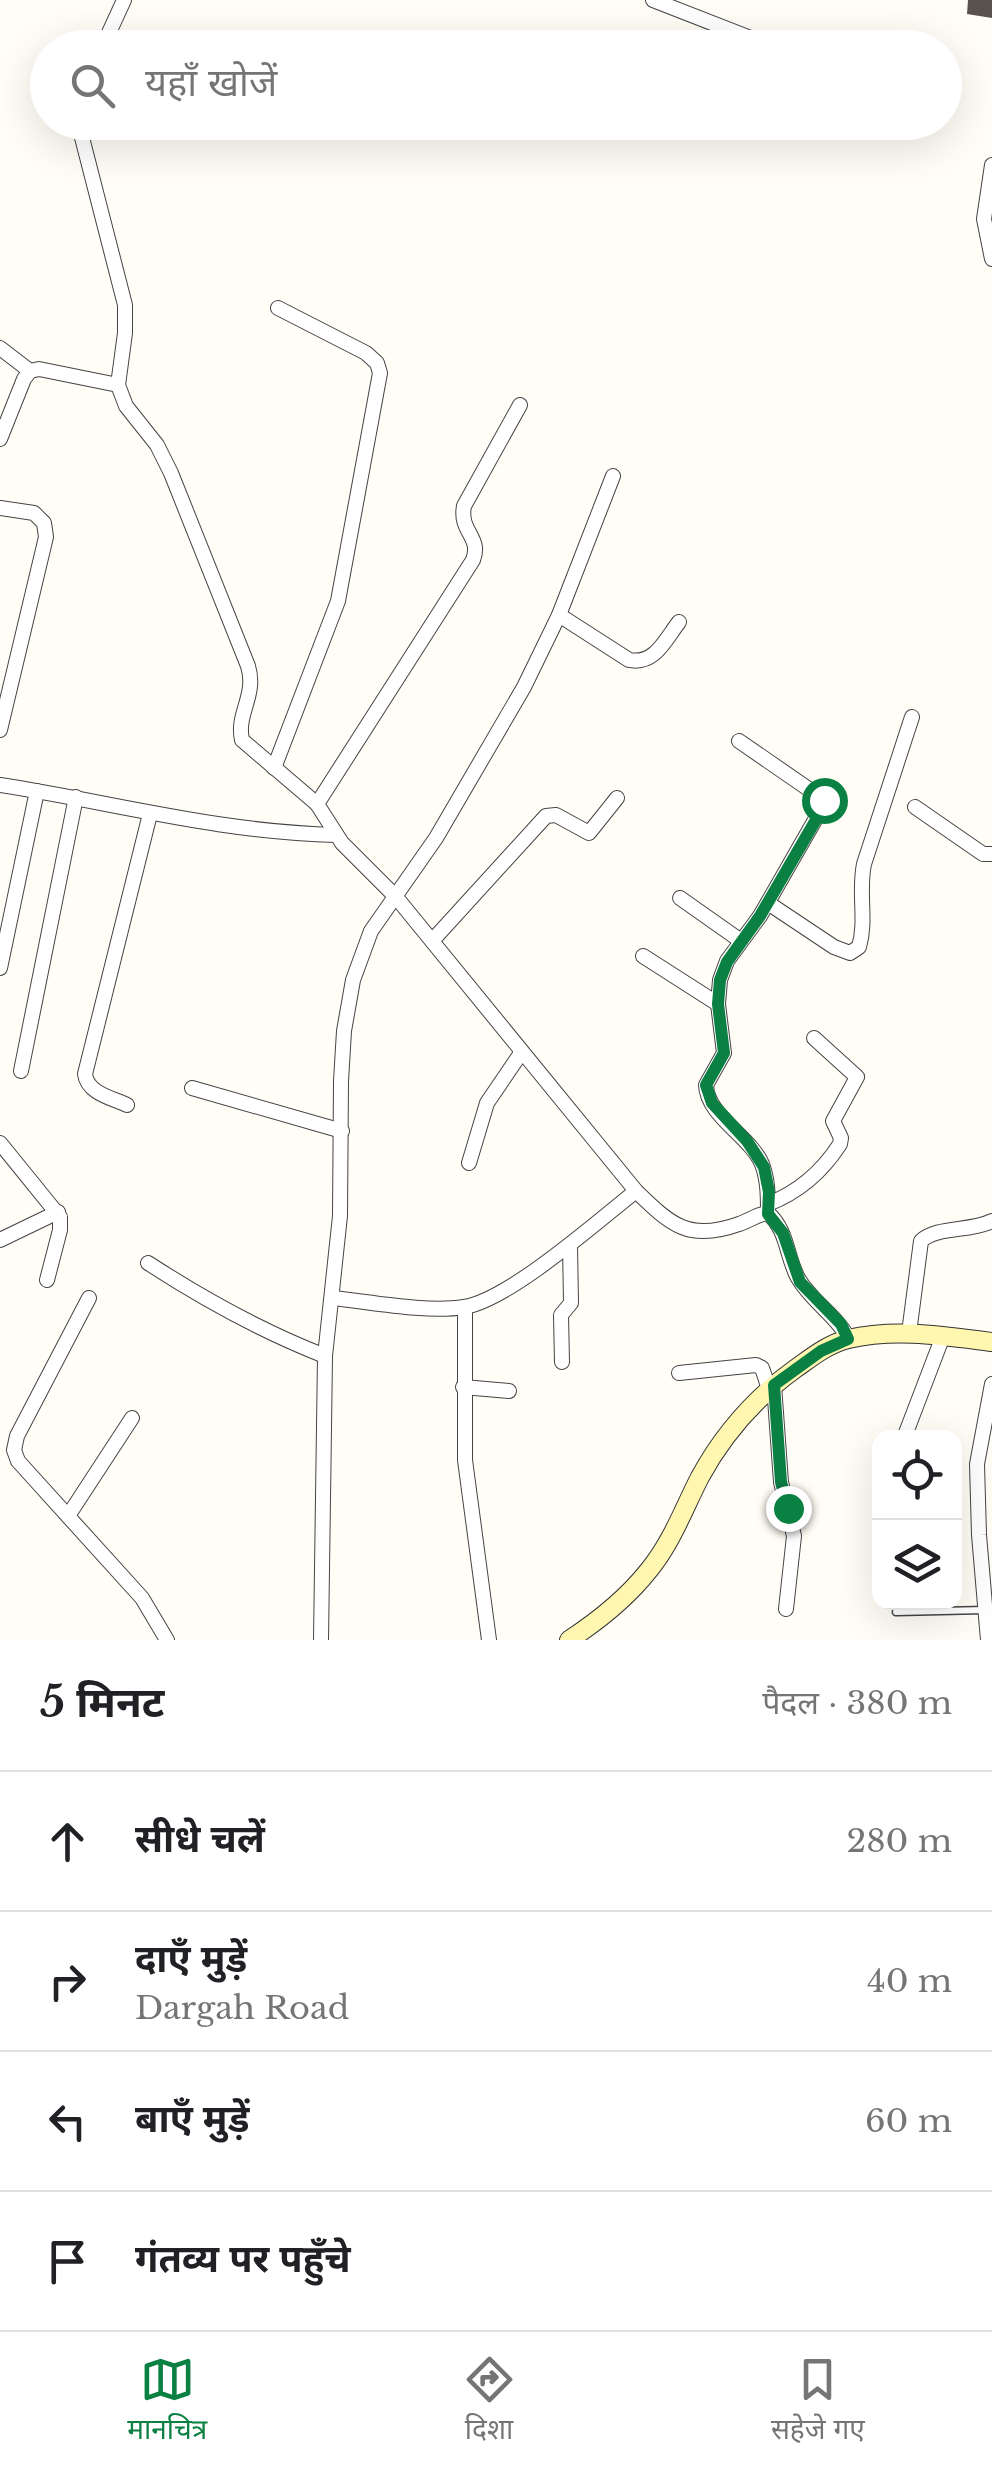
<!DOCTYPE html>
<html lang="hi">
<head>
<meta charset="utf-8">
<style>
	:root { --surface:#fff; --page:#f2f2f2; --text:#202124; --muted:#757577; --line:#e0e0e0; --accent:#0b8043 }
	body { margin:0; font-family:"Libre Baskerville","Noto Sans Devanagari",serif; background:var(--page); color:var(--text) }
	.controls { position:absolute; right:30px; bottom:30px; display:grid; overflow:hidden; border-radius:20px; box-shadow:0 10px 40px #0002 }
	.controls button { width:90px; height:90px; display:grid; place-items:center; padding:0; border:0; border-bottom:2px solid var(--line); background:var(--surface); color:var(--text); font:50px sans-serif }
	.stop { position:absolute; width:30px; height:30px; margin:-22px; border:8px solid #0b8043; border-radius:50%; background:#fff }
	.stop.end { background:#0b8043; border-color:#fff; box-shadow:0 2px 10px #0008 }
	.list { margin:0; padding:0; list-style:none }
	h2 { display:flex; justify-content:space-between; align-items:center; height:130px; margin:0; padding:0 40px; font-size:42px }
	h2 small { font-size:32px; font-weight:400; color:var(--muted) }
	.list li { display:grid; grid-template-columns:65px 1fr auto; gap:30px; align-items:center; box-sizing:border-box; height:140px; padding:0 40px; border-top:2px solid var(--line) }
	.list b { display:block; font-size:38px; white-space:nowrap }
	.list p { margin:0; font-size:32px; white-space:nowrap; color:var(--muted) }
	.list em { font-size:32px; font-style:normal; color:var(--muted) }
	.icon { flex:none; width:55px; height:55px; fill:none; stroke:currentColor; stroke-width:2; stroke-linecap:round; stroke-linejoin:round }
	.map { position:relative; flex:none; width:992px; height:1640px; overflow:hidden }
	.search { position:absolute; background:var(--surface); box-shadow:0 10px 40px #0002; left:30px; right:30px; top:30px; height:110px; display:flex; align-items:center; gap:25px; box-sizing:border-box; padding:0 35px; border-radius:55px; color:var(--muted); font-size:38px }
	.sheet { height:690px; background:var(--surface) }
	nav { display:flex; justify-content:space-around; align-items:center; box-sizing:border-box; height:140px; border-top:2px solid var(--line); background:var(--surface); font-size:28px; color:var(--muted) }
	nav a { display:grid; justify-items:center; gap:5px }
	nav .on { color:var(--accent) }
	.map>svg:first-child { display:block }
	.building { fill:#5a524d }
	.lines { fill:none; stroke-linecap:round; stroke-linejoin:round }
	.lane-casing { stroke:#444; stroke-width:9 }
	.street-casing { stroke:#444; stroke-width:16 }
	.secondary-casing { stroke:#333; stroke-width:20 }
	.lane { stroke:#fff; stroke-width:6 }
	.street { stroke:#fff; stroke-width:14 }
	.secondary { stroke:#fff6b0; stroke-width:18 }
	.route { stroke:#0b8043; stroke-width:12 }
</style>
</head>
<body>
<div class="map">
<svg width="992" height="1640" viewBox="0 0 992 1640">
	<rect width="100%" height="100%" fill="#fffdf5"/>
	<path class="building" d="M 968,0 L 992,0 L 992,18 L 967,14 Z"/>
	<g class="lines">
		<g class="lane-casing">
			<path id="lane" d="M 896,1612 L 985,1610"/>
		</g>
		<g class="street-casing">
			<g id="street">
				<path d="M 653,0 L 776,48"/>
				<path d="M 102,48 L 124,0"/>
				<path d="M 78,122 L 125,305 L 125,333 L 118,385 L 126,406 L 157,445 L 171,473 L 248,666 C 257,696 236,713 242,740 L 317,804 L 342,843 L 396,897 L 636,1191 C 671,1225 689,1242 739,1224 C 749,1221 757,1214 768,1213 C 788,1231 786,1256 798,1278 C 811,1301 836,1315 849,1339"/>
				<path d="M 992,165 L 984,219 L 992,259"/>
				<path d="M 0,348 L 30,371"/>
				<path d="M 0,439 L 24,379 L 30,371 L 39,369 L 118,385"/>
				<path d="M 0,508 L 34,513 L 44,523 L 46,537 L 0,730"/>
				<path d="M 559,615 L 629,660 C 655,665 665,640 679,622"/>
				<path d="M 739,741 L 823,799 L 823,806 L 760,916 L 727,961 L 720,980 L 718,1004 L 724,1053 L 706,1085 C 707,1116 750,1136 762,1164 C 768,1180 768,1197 768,1213"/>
				<path d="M 274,768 L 338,601 L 380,373 L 377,363 L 366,353 L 278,308"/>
				<path d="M 0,785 C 115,803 218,832 336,835"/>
				<path d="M 317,804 L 473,560 C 482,537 459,532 464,506 L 520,405"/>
				<path d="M 915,807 L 983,854 L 992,854"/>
				<path d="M 680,898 L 741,941"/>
				<path d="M 768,903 L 834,947 L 850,953 L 859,947 C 867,920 858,893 864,864 L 912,717"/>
				<path d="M 432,941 L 546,816 L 556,815 L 589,833 L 617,798"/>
				<path d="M 643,956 L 718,1004"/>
				<path d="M 0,968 L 37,791"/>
				<path d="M 21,1071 L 76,797"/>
				<path d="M 192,1088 L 342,1131"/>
				<path d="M 127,1105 C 112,1098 87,1093 85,1074 L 150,814"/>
				<path d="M 0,1143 L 60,1217 L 60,1230 L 47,1280"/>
				<path d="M 469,1163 L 487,1103 L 521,1053"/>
				<path d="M 768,1204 C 799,1192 822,1172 840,1144 L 841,1138 L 833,1121 L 857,1077 L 814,1038"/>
				<path d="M 0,1240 L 58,1212"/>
				<path d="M 148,1263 C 205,1300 261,1331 325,1356"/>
				<path d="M 89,1298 L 17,1436 L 14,1450 L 18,1461 L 142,1598 L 167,1640"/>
				<path d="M 333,1298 C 371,1302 427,1313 464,1307 C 509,1300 598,1221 636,1191"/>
				<path d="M 465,1307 L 465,1460 L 489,1640"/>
				<path d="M 909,1333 L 921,1241 C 937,1226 970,1232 992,1221"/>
				<path d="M 562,1362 L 561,1315 L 571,1303 L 570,1245"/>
				<path d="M 679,1373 L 756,1365 L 762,1368 L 769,1389"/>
				<path d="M 774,1385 L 781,1482 L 794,1536 L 786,1609"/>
				<path d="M 463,1387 L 509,1391"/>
				<path d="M 904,1438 L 943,1336"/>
				<path d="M 68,1516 L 132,1418"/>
				<path d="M 321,1640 L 325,1356 L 340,1216 L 341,1081 L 344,1031 L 353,980 L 371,931 L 436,838 L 524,687 L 559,615 L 613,476"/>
				<path d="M 988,1640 L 979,1535 L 977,1464 L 992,1384"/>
			</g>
		</g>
		<g class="secondary-casing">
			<path id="secondary" d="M 569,1640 C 598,1621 627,1598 649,1570 C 672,1542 684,1508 700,1477 C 724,1433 755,1398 795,1369 C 812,1357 828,1344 848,1339 C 896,1328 944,1336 992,1342"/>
		</g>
		<use href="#lane" class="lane"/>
		<use href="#street" class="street"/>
		<use href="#secondary" class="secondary"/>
	</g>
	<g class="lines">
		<path class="route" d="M 788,1508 L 781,1482 L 774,1385 L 821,1351 L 848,1339 L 841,1324 L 800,1282 L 783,1233 L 768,1214 L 769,1192 L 764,1167 L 747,1141 L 712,1103 L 706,1085 L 724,1053 L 718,1004 L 720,980 L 727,962 L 760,916 L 824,806 L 824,800"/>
	</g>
</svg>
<div class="controls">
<button><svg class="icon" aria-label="locate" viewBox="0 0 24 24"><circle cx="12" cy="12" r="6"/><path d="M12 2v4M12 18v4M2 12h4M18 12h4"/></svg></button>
<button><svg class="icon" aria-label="layers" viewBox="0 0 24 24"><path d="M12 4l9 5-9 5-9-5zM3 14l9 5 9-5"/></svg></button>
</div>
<div class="stop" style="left:824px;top:800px"></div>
<div class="stop end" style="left:788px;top:1508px"></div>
<div class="search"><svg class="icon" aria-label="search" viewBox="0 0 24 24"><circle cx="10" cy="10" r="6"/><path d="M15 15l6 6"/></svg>यहाँ खोजें</div>
</div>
<section class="sheet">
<h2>5 मिनट<small>पैदल · 380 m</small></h2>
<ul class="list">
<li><svg class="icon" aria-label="ahead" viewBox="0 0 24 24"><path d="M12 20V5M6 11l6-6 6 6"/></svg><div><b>सीधे चलें</b></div><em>280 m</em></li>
<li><svg class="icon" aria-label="right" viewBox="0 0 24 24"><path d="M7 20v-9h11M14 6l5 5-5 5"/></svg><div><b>दाएँ मुड़ें</b><p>Dargah Road</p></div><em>40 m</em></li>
<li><svg class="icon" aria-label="left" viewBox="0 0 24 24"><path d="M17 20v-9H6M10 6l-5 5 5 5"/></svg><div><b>बाएँ मुड़ें</b></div><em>60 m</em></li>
<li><svg class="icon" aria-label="arrive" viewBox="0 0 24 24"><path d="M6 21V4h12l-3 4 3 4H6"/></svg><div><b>गंतव्य पर पहुँचे</b></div></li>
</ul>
</section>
<nav>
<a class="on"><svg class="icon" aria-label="map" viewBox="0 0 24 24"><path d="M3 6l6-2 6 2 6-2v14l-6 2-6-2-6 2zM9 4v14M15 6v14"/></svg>मानचित्र</a>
<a><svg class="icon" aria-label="directions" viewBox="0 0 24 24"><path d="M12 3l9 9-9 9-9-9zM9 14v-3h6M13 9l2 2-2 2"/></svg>दिशा</a>
<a><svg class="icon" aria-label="saved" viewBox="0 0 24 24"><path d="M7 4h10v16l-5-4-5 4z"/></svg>सहेजे गए</a>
</nav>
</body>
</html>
